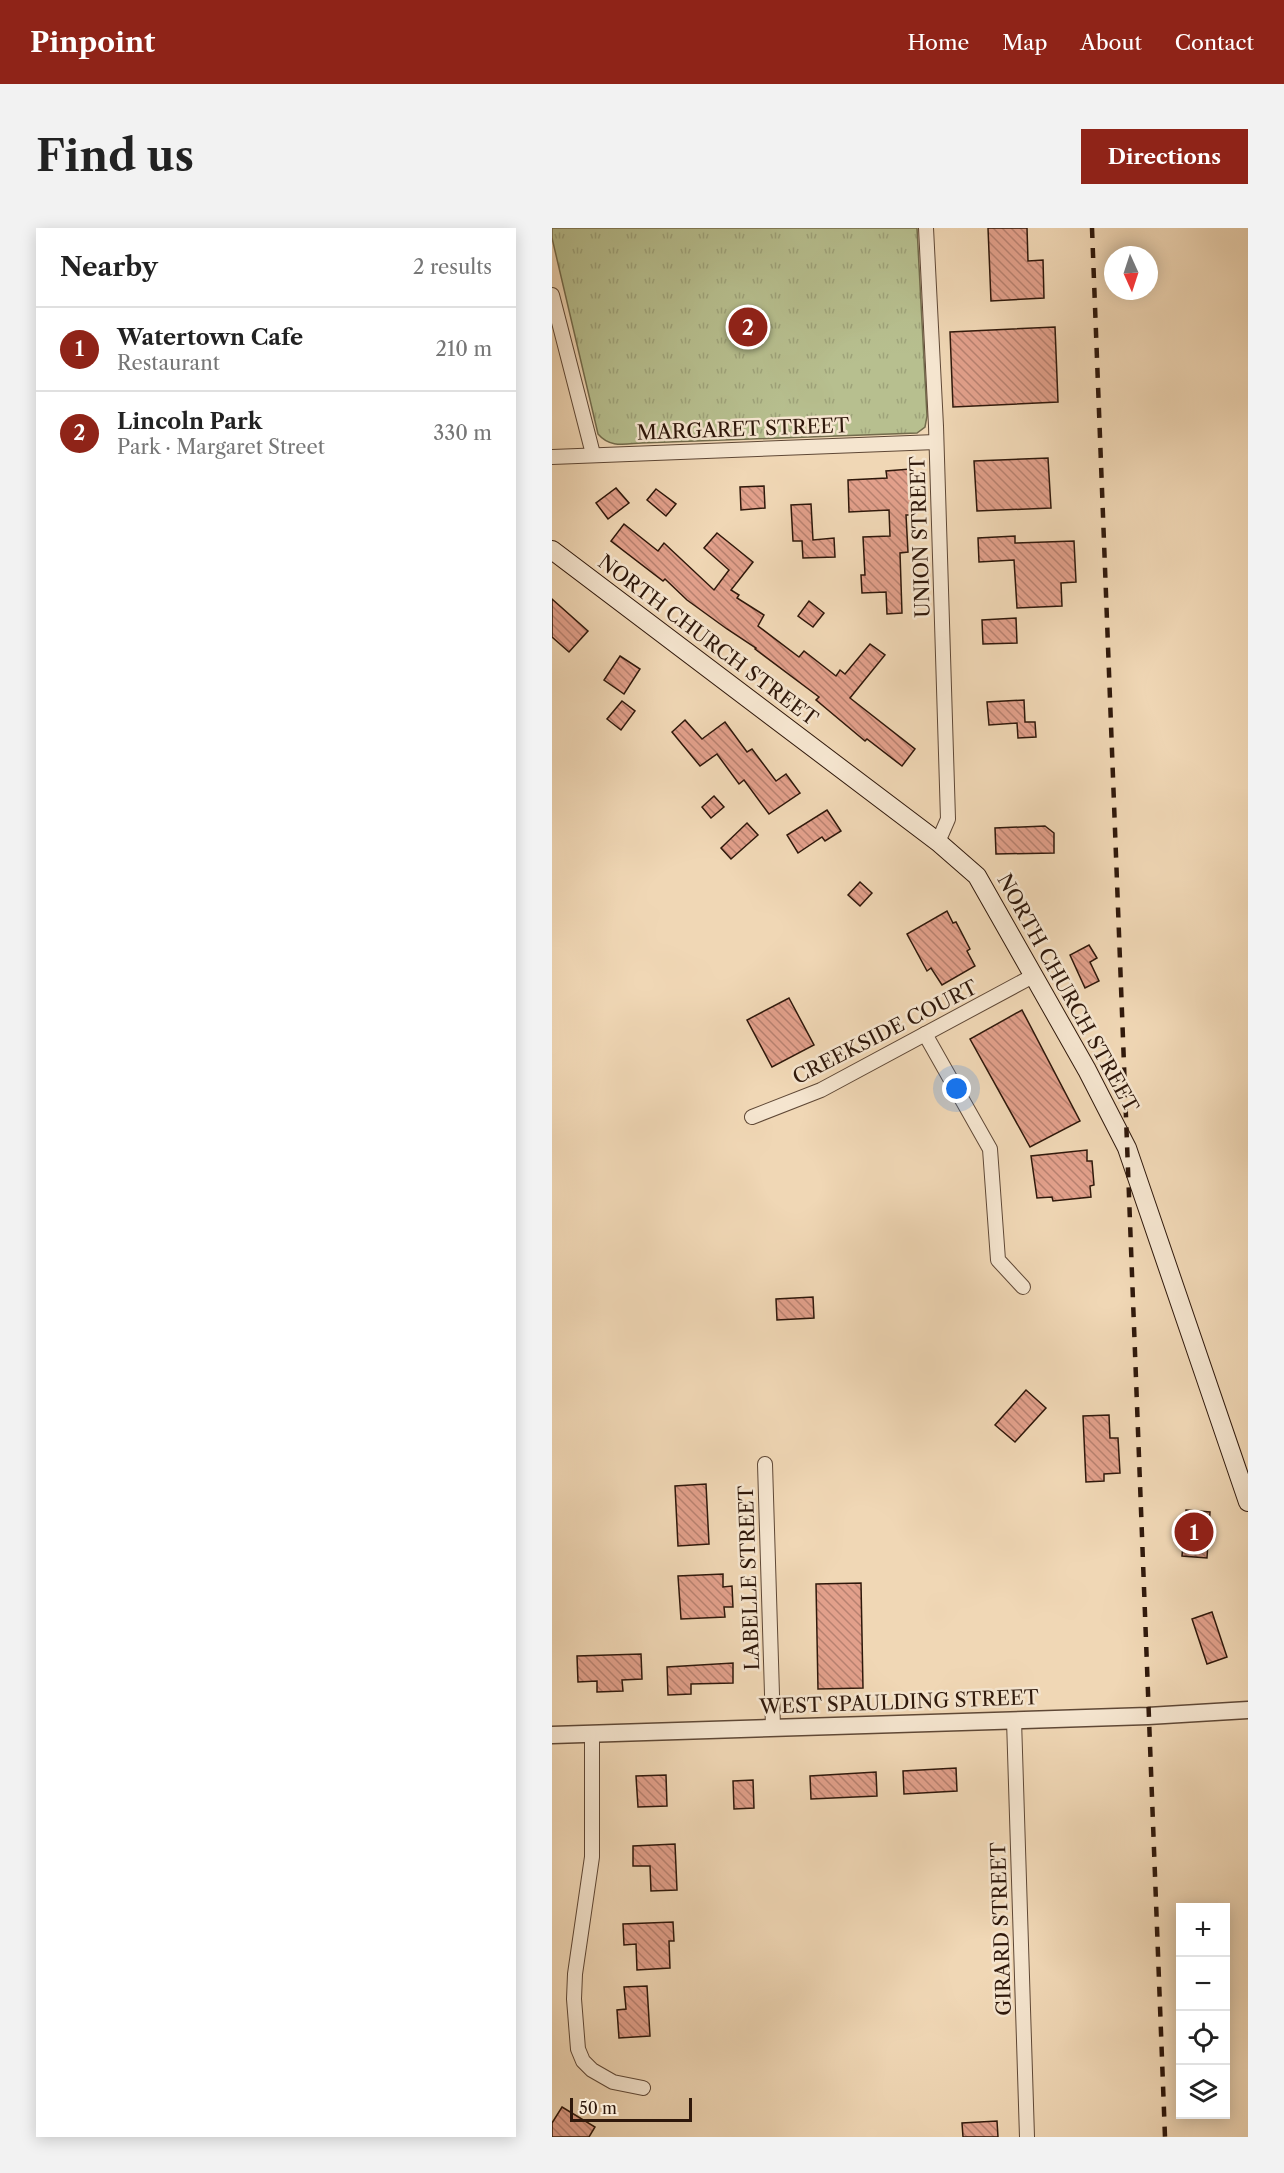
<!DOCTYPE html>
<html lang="en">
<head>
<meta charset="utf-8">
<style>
	:root { --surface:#fff; --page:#f2f2f2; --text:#222; --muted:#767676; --line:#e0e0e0; --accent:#8f2418 }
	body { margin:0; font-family:"Libre Caslon Text",serif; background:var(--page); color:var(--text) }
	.controls { position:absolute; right:18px; bottom:18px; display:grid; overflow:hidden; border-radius:0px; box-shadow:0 3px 15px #0003 }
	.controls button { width:54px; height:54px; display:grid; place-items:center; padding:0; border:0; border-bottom:2px solid var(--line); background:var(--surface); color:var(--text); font:30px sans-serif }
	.compass { position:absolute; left:552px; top:18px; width:54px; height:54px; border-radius:50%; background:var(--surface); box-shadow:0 3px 15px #0003; rotate:177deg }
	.scale { position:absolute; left:18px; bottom:15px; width:122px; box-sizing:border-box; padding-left:6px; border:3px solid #2f180b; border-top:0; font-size:16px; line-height:21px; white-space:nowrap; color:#2f180b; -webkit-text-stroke:4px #f5e5cf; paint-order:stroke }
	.you { position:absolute; left:405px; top:861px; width:21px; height:21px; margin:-15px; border:4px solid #fff; border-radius:50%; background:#1a73e8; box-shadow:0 0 0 9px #1a73e833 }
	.badge { display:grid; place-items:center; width:39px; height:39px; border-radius:50%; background:var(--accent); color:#fff; font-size:20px; font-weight:700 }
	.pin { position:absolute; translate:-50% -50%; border:3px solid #fff; box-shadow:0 2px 6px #0006 }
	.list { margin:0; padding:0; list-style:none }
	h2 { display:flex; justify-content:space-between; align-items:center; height:78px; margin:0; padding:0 24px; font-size:26px }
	h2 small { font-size:20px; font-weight:400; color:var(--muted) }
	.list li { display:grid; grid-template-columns:39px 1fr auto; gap:18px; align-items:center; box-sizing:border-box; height:84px; padding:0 24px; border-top:2px solid var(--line) }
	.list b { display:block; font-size:22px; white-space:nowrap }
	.list p { margin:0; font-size:20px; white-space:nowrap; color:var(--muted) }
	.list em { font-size:20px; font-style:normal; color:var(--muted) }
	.icon { flex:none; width:33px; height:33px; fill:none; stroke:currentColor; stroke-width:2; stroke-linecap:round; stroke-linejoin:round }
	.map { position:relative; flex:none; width:696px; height:1909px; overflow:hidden; border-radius:0px }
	header { display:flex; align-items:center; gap:36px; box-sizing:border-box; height:84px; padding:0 30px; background:var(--accent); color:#fff }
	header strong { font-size:28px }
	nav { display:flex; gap:33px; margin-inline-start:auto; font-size:21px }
	.intro { display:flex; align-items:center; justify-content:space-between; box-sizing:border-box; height:144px; padding:0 36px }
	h1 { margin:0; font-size:42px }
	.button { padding:15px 27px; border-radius:0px; background:var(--accent); color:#fff; font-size:21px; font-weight:700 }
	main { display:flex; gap:36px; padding:0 36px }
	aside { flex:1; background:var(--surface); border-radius:0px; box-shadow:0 3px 15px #0003 }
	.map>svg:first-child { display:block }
	.grass { fill:url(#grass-tufts); stroke:#736c4d; stroke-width:1.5 }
	.building { fill:url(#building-back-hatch); stroke:#2f180b; stroke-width:1.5 }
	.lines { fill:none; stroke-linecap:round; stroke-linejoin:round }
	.minor-casing { stroke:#5f4836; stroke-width:16 }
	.tertiary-casing { stroke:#5f4836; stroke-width:19 }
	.secondary-casing { stroke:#2f180b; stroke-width:20 }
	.minor { stroke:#f5e5cf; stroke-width:14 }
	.tertiary { stroke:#f5e5cf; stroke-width:16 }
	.secondary { stroke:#f5e5cf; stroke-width:18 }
	.rail { stroke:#2f180b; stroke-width:4.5; stroke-dasharray:10 10; stroke-linecap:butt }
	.labels { text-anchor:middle; stroke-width:5; stroke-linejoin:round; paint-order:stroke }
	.street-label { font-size:20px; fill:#2f180b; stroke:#f5e5cf }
</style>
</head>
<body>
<header>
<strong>Pinpoint</strong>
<nav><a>Home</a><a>Map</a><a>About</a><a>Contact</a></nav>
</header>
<div class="intro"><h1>Find us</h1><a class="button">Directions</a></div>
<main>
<aside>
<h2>Nearby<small>2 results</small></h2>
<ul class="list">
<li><span class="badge">1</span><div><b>Watertown Cafe</b><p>Restaurant</p></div><em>210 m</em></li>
<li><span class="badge">2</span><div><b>Lincoln Park</b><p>Park · Margaret Street</p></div><em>330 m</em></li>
</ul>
</aside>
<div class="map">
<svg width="696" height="1909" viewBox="0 0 696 1909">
	<defs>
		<pattern id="grass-tufts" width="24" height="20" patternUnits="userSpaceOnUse" patternTransform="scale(1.5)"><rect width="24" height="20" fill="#b7bf8f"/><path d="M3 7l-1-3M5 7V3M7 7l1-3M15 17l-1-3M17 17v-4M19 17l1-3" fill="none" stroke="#9ea37a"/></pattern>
		<pattern id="building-back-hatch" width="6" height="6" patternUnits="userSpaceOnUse" patternTransform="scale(1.5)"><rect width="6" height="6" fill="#e2a08b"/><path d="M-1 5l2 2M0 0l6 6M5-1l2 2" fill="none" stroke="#b88170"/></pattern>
	</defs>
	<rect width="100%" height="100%" fill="#f0d7b5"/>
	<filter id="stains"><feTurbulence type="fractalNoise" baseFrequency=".00333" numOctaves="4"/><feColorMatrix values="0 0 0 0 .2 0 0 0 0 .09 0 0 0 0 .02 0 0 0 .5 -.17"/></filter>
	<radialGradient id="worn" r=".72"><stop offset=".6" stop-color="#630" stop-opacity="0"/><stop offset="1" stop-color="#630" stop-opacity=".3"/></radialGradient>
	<path class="grass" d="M 0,0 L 365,0 L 375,188 L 373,199 L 365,205 L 90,215 C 72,216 58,220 46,206 L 0,10 Z"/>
	<g class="building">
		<path d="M 436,0 L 475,0 L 476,33 L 491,32 L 492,70 L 439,73 Z"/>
		<path d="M 503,99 L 506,174 L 401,179 L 398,104 Z"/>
		<path d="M 496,230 L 499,280 L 425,283 L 422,233 Z"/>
		<path d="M 358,241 L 361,287 L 354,287 L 356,324 L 348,325 L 350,385 L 335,386 L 334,364 L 310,365 L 309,347 L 313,347 L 311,309 L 338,308 L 337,282 L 297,284 L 296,252 L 335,250 L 334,243 Z"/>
		<path d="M 212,258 L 213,280 L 189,282 L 188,259 Z"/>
		<path d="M 64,260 L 77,275 L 56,291 L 44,275 Z"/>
		<path d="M 104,261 L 124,276 L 114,288 L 95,272 Z"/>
		<path d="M 259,276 L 261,312 L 282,310 L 283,329 L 251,330 L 250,313 L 241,313 L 239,277 Z"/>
		<path d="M 72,296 L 106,323 L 112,315 L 162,362 L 177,342 L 152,320 L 165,305 L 201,334 L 179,362 L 187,367 L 185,370 L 212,387 L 206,398 L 247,429 L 252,423 L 284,448 L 288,442 L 293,446 L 318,416 L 333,427 L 298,470 L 363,521 L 350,538 L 315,511 L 313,513 L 264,472 L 267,469 L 203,421 L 204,420 L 175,401 L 135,372 L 113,351 L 111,353 L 59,313 Z"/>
		<path d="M 463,308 L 463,315 L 522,313 L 524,354 L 509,355 L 510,378 L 465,380 L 462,332 L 427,334 L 426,310 Z"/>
		<path d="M 0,371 L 36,403 L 17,424 L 0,409 Z"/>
		<path d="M 257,373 L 272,385 L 261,399 L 246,388 Z"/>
		<path d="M 464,390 L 465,415 L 431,416 L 430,392 Z"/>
		<path d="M 68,428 L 88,441 L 72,466 L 52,452 Z"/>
		<path d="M 472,472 L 473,494 L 483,494 L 484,509 L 466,510 L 465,495 L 437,497 L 435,474 Z"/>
		<path d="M 70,473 L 83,483 L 69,502 L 55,491 Z"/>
		<path d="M 133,492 L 150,511 L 173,494 L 195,524 L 200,521 L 224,553 L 234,546 L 248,565 L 217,586 L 192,552 L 187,556 L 165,526 L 148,538 L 120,504 Z"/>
		<path d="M 162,568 L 172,579 L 159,590 L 150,579 Z"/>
		<path d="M 275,582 L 289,603 L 273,613 L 270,609 L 246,625 L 235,607 Z"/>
		<path d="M 195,595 L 206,607 L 179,631 L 169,620 Z"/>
		<path d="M 493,598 L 502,605 L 502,625 L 444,626 L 443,600 Z"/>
		<path d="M 308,654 L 320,665 L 308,678 L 296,667 Z"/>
		<path d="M 395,683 L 401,695 L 404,694 L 418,721 L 415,723 L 423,738 L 390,757 L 379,740 L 375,743 L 355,706 Z"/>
		<path d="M 537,717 L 545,730 L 538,734 L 547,753 L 533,760 L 518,727 Z"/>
		<path d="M 237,770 L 262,817 L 220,839 L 195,792 Z"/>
		<path d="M 470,782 L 528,893 L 478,919 L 418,811 Z"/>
		<path d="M 535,922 L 535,933 L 540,933 L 542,957 L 538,958 L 539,969 L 501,973 L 500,969 L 485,970 L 479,928 Z"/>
		<path d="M 261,1069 L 262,1090 L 225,1092 L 224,1071 Z"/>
		<path d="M 474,1162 L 494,1180 L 463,1214 L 443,1197 Z"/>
		<path d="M 557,1187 L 558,1210 L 566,1210 L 568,1245 L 552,1246 L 552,1253 L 534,1254 L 531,1188 Z"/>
		<path d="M 154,1256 L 157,1316 L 126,1318 L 123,1258 Z"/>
		<path d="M 634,1282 L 658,1284 L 655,1330 L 630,1328 Z"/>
		<path d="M 171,1346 L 171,1359 L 180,1358 L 181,1379 L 172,1379 L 173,1389 L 129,1391 L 126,1348 Z"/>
		<path d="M 309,1355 L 311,1460 L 266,1461 L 264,1356 Z"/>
		<path d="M 660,1384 L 675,1429 L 655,1436 L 640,1391 Z"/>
		<path d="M 89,1426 L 90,1451 L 70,1452 L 71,1463 L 45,1464 L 45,1453 L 26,1454 L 25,1428 Z"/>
		<path d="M 181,1435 L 181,1455 L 139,1456 L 139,1466 L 116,1467 L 115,1439 Z"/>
		<path d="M 404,1540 L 405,1563 L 352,1566 L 351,1543 Z"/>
		<path d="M 324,1544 L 325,1568 L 259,1571 L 258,1548 Z"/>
		<path d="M 114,1547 L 115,1578 L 86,1579 L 84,1548 Z"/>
		<path d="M 201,1552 L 202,1580 L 182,1581 L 181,1553 Z"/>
		<path d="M 123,1616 L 125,1662 L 99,1663 L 98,1638 L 81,1638 L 81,1618 Z"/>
		<path d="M 121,1694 L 122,1713 L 117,1713 L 118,1740 L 85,1742 L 84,1716 L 72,1717 L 71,1696 Z"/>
		<path d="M 95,1758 L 98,1808 L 67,1810 L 65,1782 L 74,1781 L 72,1759 Z"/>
		<path d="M 10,1879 L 43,1899 L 37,1909 L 0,1909 L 0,1895 Z"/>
		<path d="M 445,1893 L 446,1909 L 411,1909 L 410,1895 Z"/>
	</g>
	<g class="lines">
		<g class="minor-casing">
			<g id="minor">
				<path d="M 374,0 L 384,198 L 396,591 L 386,614"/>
				<path d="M 0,67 L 41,226"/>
				<path d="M 0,229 L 384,214"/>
				<path d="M 373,806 L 438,921 L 446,1032 L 471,1059"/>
				<path d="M 200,889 L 269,862 L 481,748"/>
				<path d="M 213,1236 L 221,1499"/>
				<path d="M 462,1492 L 475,1909"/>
				<path d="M 40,1507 L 40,1629 L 23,1746 L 22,1771 L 26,1821 L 31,1833 L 40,1842 L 61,1854 L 91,1860"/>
			</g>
		</g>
		<g class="tertiary-casing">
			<path id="tertiary" d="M 0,1507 L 596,1488 L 696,1482"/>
		</g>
		<g class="secondary-casing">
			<path id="secondary" d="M 0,322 L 386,614 L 425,648 L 535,842 L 575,920 L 696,1274"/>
		</g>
		<use href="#minor" class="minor"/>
		<use href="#tertiary" class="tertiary"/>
		<use href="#secondary" class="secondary"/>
		<path class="rail" d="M 540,0 L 613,1909"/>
	</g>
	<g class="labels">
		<g class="street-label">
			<text transform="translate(191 201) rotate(-2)" y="7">MARGARET STREET</text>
			<text transform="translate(368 309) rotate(-92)" y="7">UNION STREET</text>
			<text transform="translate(156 412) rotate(37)" y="7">NORTH CHURCH STREET</text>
			<text transform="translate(516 765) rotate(61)" y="7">NORTH CHURCH STREET</text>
			<text transform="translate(333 804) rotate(-27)" y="7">CREEKSIDE COURT</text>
			<text transform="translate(197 1350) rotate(-92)" y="7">LABELLE STREET</text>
			<text transform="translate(347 1474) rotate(-2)" y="7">WEST SPAULDING STREET</text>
			<text transform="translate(449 1701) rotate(-92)" y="7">GIRARD STREET</text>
		</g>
	</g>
	<rect width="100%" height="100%" filter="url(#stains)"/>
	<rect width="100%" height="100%" fill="url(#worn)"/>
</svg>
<div class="controls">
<button>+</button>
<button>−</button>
<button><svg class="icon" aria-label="locate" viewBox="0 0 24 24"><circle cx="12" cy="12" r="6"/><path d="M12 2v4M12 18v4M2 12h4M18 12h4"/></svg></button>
<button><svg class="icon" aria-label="layers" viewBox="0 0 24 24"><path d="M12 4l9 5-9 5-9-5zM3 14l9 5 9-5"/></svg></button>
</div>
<svg class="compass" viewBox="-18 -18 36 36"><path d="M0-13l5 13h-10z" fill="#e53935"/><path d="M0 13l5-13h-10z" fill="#767676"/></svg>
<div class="scale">50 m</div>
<div class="you"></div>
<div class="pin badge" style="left:642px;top:1304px">1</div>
<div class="pin badge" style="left:196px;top:99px">2</div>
</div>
</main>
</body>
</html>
